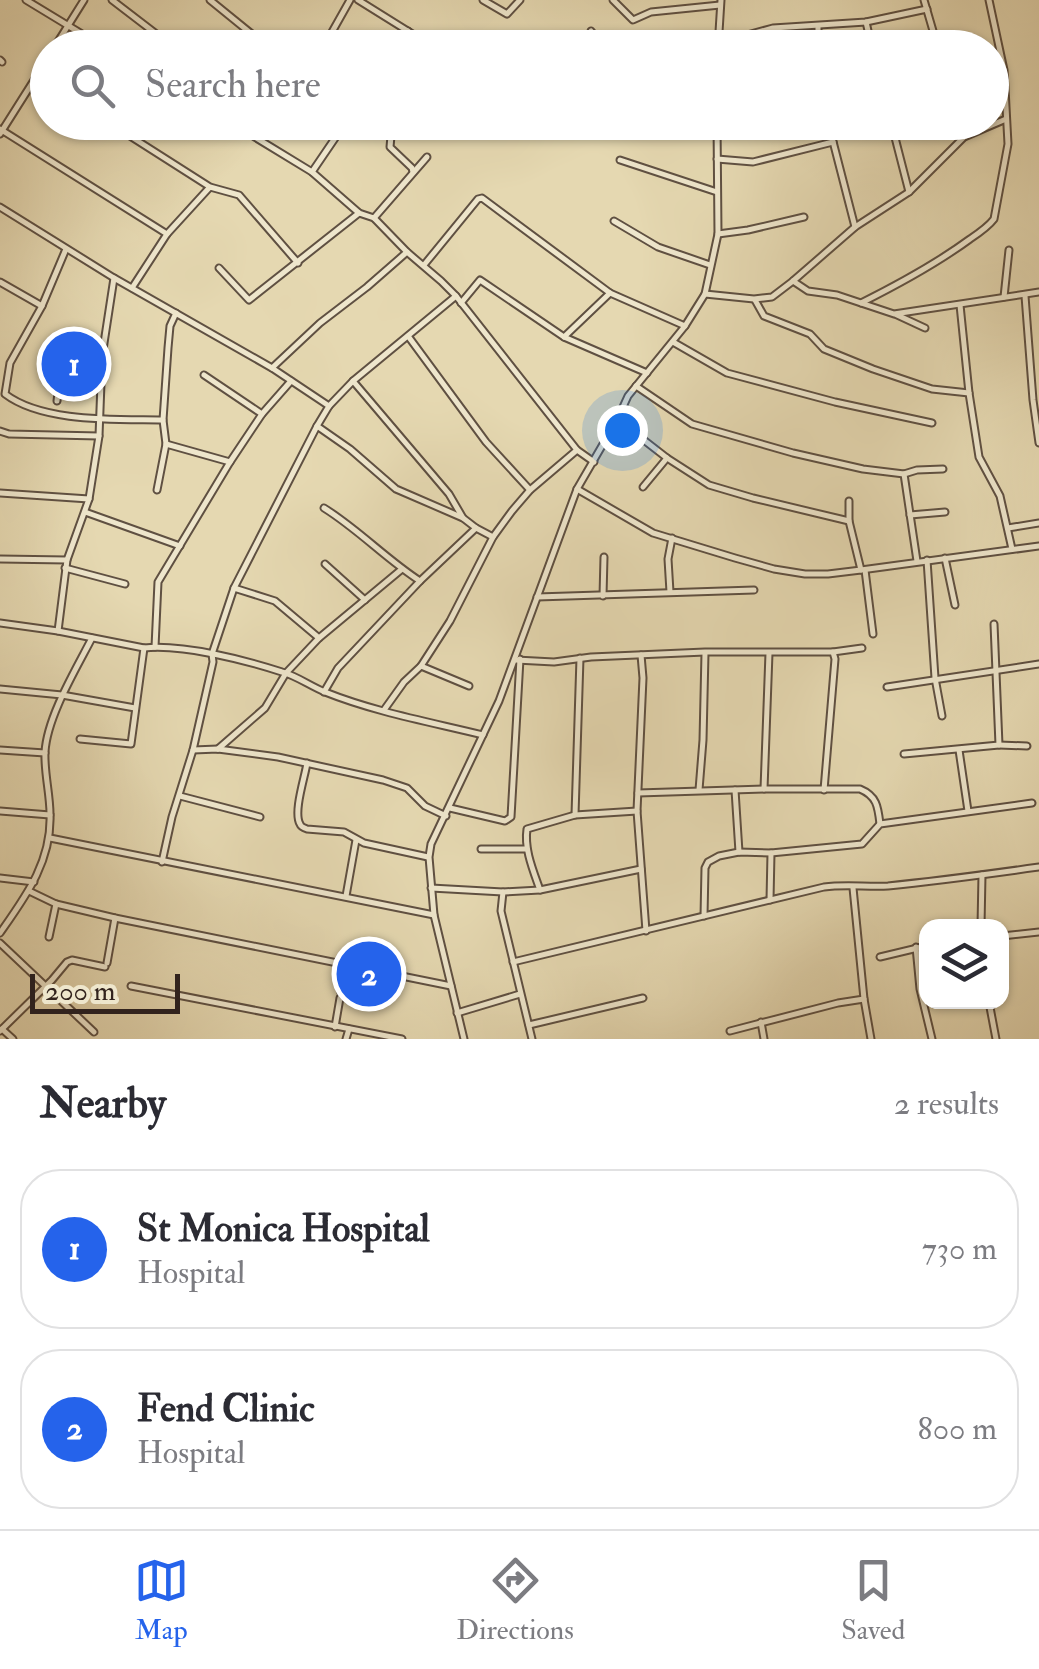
<!DOCTYPE html>
<html lang="en">
<head>
<meta charset="utf-8">
<style>
	:root { --surface:#fff; --page:#f7f7f7; --text:#2b2b33; --muted:#7c7c81; --line:#e1e1e2; --accent:#2563eb }
	body { margin:0; font-family:"IM FELL Double Pica",serif; background:var(--page); color:var(--text) }
	.controls { position:absolute; right:30px; bottom:30px; display:grid; overflow:hidden; border-radius:20px; box-shadow:0 2px 8px #0004 }
	.controls button { width:90px; height:90px; display:grid; place-items:center; padding:0; border:0; border-bottom:2px solid var(--line); background:var(--surface); color:var(--text); font:50px sans-serif }
	.scale { position:absolute; left:30px; bottom:25px; width:150px; box-sizing:border-box; padding-left:10px; border:5px solid #32231d; border-top:0; font-size:28px; line-height:35px; white-space:nowrap; color:#32231d; -webkit-text-stroke:8px #eee6cc; paint-order:stroke }
	.you { position:absolute; left:622px; top:430px; width:35px; height:35px; margin:-25px; border:8px solid #fff; border-radius:50%; background:#1a73e8; box-shadow:0 0 0 15px #1a73e833 }
	.badge { display:grid; place-items:center; width:65px; height:65px; border-radius:50%; background:var(--accent); color:#fff; font-size:32px; font-weight:700 }
	.pin { position:absolute; translate:-50% -50%; border:5px solid #fff; box-shadow:0 2px 10px #0006 }
	.list { margin:0; padding:0; list-style:none }
	h2 { display:flex; justify-content:space-between; align-items:center; height:130px; margin:0; padding:0 40px; font-size:42px }
	h2 small { font-size:32px; font-weight:400; color:var(--muted) }
	.list li { display:grid; grid-template-columns:65px 1fr auto; gap:30px; align-items:center; box-sizing:border-box; height:160px; margin:0 20px 20px; padding:0 20px; border:2px solid var(--line); border-radius:40px }
	.list b { display:block; font-size:38px; white-space:nowrap }
	.list p { margin:0; font-size:32px; white-space:nowrap; color:var(--muted) }
	.list em { font-size:32px; font-style:normal; color:var(--muted) }
	.icon { flex:none; width:55px; height:55px; fill:none; stroke:currentColor; stroke-width:2; stroke-linecap:round; stroke-linejoin:round }
	.map { position:relative; flex:none; width:1039px; height:1039px; overflow:hidden }
	.search { position:absolute; background:var(--surface); box-shadow:0 2px 8px #0004; left:30px; right:30px; top:30px; height:110px; display:flex; align-items:center; gap:25px; box-sizing:border-box; padding:0 35px; border-radius:55px; color:var(--muted); font-size:38px }
	.sheet { height:490px; background:var(--surface) }
	nav { display:flex; justify-content:space-around; align-items:center; box-sizing:border-box; height:140px; border-top:2px solid var(--line); background:var(--surface); font-size:28px; color:var(--muted) }
	nav a { display:grid; justify-items:center; gap:5px }
	nav .on { color:var(--accent) }
	.map>svg:first-child { display:block }
	.lines { fill:none; stroke-linecap:round; stroke-linejoin:round }
	.minor-casing { stroke:#5f5042; stroke-width:9 }
	.minor { stroke:#eee6cc; stroke-width:5 }
</style>
</head>
<body>
<div class="map">
<svg width="1039" height="1039" viewBox="0 0 1039 1039">
	<rect width="100%" height="100%" fill="#e5d8b1"/>
	<filter id="stains"><feTurbulence type="fractalNoise" baseFrequency=".002" numOctaves="4"/><feColorMatrix values="0 0 0 0 .2 0 0 0 0 .09 0 0 0 0 .02 0 0 0 .5 -.17"/></filter>
	<radialGradient id="worn" r=".72"><stop offset=".6" stop-color="#630" stop-opacity="0"/><stop offset="1" stop-color="#630" stop-opacity=".3"/></radialGradient>
	<g class="lines">
		<g class="minor-casing">
			<g id="minor">
				<path d="M 26,0 L 105,48"/>
				<path d="M 112,0 L 172,46"/>
				<path d="M 210,0 L 269,48"/>
				<path d="M 358,0 L 435,48"/>
				<path d="M 483,0 L 507,14 L 520,0"/>
				<path d="M 613,0 L 633,20 L 651,12 L 720,5"/>
				<path d="M 924,0 L 938,48"/>
				<path d="M 866,22 L 872,48"/>
				<path d="M 818,26 L 818,48"/>
				<path d="M 591,31 L 605,48"/>
				<path d="M 718,43 L 773,28 L 866,22 L 927,9"/>
				<path d="M 54,48 L 84,0"/>
				<path d="M 323,48 L 350,0"/>
				<path d="M 397,48 L 408,31"/>
				<path d="M 718,48 L 721,0"/>
				<path d="M 0,60 L 2,62"/>
				<path d="M 35,78 L 48,86"/>
				<path d="M 108,122 L 210,187 L 239,195 L 298,263"/>
				<path d="M 230,122 L 312,172 L 359,213 L 374,218 L 407,252 L 441,281 L 456,296 L 577,450 L 594,462"/>
				<path d="M 828,122 L 855,227"/>
				<path d="M 891,122 L 909,192"/>
				<path d="M 959,122 L 964,137"/>
				<path d="M 399,124 L 391,136 L 390,147 L 412,168 L 413,172"/>
				<path d="M 0,129 L 167,234"/>
				<path d="M 639,132 L 716,132"/>
				<path d="M 0,134 L 48,58"/>
				<path d="M 717,159 L 753,162 L 833,142"/>
				<path d="M 620,160 L 717,192"/>
				<path d="M 312,172 L 346,122"/>
				<path d="M 0,207 L 114,278 L 272,368 L 329,406"/>
				<path d="M 374,218 L 427,157"/>
				<path d="M 614,221 L 658,247 L 710,265"/>
				<path d="M 718,234 L 748,230 L 804,217"/>
				<path d="M 66,249 L 42,306 L 10,363 L 5,394 C 43,423 117,419 163,420"/>
				<path d="M 424,265 L 478,199 L 482,198 L 610,293 L 685,326"/>
				<path d="M 219,268 L 249,300 L 359,213"/>
				<path d="M 793,281 L 808,291 L 837,295 L 894,314 L 1039,292"/>
				<path d="M 0,282 L 42,306"/>
				<path d="M 132,288 L 167,234 L 209,188"/>
				<path d="M 705,294 L 754,299 L 772,297 L 793,281 L 855,227 L 909,192 L 964,137 L 1006,119"/>
				<path d="M 1025,296 L 1033,400 L 1039,443"/>
				<path d="M 1004,297 L 1009,250"/>
				<path d="M 755,300 L 764,316 L 810,334 L 824,349 L 873,369 L 932,389 L 969,393"/>
				<path d="M 461,303 L 480,280 L 564,337 L 647,373"/>
				<path d="M 861,303 C 899,284 936,264 970,239 C 979,233 988,227 994,219 L 1008,144 L 1004,70 L 989,0"/>
				<path d="M 960,305 L 969,393 L 979,457 L 1000,496 L 1012,549"/>
				<path d="M 897,315 L 925,328"/>
				<path d="M 408,336 L 486,442 L 530,490"/>
				<path d="M 564,337 L 610,293"/>
				<path d="M 673,342 L 727,373 L 835,402 L 932,423"/>
				<path d="M 272,368 L 320,323 L 367,287 L 407,252"/>
				<path d="M 204,375 L 262,414"/>
				<path d="M 353,381 L 449,494 L 463,518"/>
				<path d="M 636,386 L 692,424 L 793,453 L 863,469 L 904,474"/>
				<path d="M 57,401 L 62,358 L 102,356"/>
				<path d="M 618,420 L 667,458 L 709,485 L 753,498 L 849,521"/>
				<path d="M 317,426 L 350,449 L 396,489 L 463,518 L 476,528 L 493,537"/>
				<path d="M 0,431 L 9,434 L 99,436"/>
				<path d="M 166,444 L 230,462"/>
				<path d="M 643,487 L 667,458"/>
				<path d="M 577,489 L 653,533 L 735,558 L 774,569 L 805,574 L 828,574 L 861,570 L 1039,546"/>
				<path d="M 157,490 L 166,444 L 163,420 L 168,348 L 170,326 L 176,313"/>
				<path d="M 0,493 L 89,499"/>
				<path d="M 849,501 L 849,521 L 861,570"/>
				<path d="M 324,508 C 358,529 386,559 420,581"/>
				<path d="M 85,512 L 180,546"/>
				<path d="M 910,515 L 945,512"/>
				<path d="M 1008,528 L 1039,523"/>
				<path d="M 945,558 L 955,605"/>
				<path d="M 0,559 L 67,560"/>
				<path d="M 927,560 L 935,678 L 942,716"/>
				<path d="M 917,561 L 904,474 L 917,470 L 943,469"/>
				<path d="M 325,564 L 365,600"/>
				<path d="M 65,568 L 125,584"/>
				<path d="M 865,570 L 873,634"/>
				<path d="M 234,588 L 275,601 L 319,638"/>
				<path d="M 670,592 L 668,559 L 672,538"/>
				<path d="M 603,596 L 604,557"/>
				<path d="M 537,597 L 754,590"/>
				<path d="M 0,623 L 58,631 L 144,648 C 183,644 245,660 282,672 C 297,676 310,686 325,692 C 375,712 430,722 483,735"/>
				<path d="M 58,631 L 67,560 L 89,499 L 99,436 L 102,356 L 114,278"/>
				<path d="M 155,647 L 158,582 L 230,462 L 262,414 L 291,381"/>
				<path d="M 833,652 L 862,648"/>
				<path d="M 641,655 L 643,678 L 637,811 L 646,931"/>
				<path d="M 516,660 L 554,662 L 591,657 L 705,652 L 833,652 L 835,659 L 824,790"/>
				<path d="M 421,666 L 469,686"/>
				<path d="M 887,687 L 1039,664"/>
				<path d="M 0,689 L 62,695 L 135,708"/>
				<path d="M 324,692 L 338,668 L 420,581 L 476,528"/>
				<path d="M 384,710 L 404,682 L 421,666 L 450,621 L 493,537 L 512,511 L 530,490 L 577,450"/>
				<path d="M 80,739 L 131,744 L 144,648"/>
				<path d="M 999,745 L 1027,746"/>
				<path d="M 218,749 L 265,708 L 286,673 L 319,638 L 402,569"/>
				<path d="M 0,750 L 45,753"/>
				<path d="M 193,750 L 218,749 L 278,757 L 383,780 L 407,788 L 425,806 L 446,816"/>
				<path d="M 959,750 L 968,811"/>
				<path d="M 904,754 L 999,745 L 994,624"/>
				<path d="M 307,763 C 305,777 293,812 300,824 C 301,827 304,828 307,829 L 344,832 L 364,843 L 428,857"/>
				<path d="M 764,789 L 769,653"/>
				<path d="M 699,790 L 703,740 L 705,653"/>
				<path d="M 735,790 L 739,852"/>
				<path d="M 638,793 L 764,789 L 860,789 C 877,796 878,807 880,824"/>
				<path d="M 180,796 L 260,817"/>
				<path d="M 450,808 L 505,821 L 511,817 L 520,659"/>
				<path d="M 0,811 L 50,815"/>
				<path d="M 575,815 L 580,658"/>
				<path d="M 50,838 L 434,915"/>
				<path d="M 481,849 L 527,849"/>
				<path d="M 162,862 L 172,817 L 193,750 L 213,662 L 212,654 L 234,588 L 317,426 L 329,406 L 353,381 L 456,296"/>
				<path d="M 0,878 L 34,882"/>
				<path d="M 431,888 L 503,892 L 540,890 L 641,869"/>
				<path d="M 853,888 L 864,999 L 871,1039"/>
				<path d="M 540,890 C 533,870 524,849 527,829 L 575,815 L 637,811"/>
				<path d="M 29,891 L 56,904 L 115,918 L 451,986"/>
				<path d="M 503,892 L 501,911 L 532,1039"/>
				<path d="M 346,896 L 356,840"/>
				<path d="M 770,900 L 771,853"/>
				<path d="M 704,916 L 705,868 L 708,862 L 719,856 L 739,852 L 771,853 L 862,844 L 880,824 L 1032,803"/>
				<path d="M 981,926 L 982,875"/>
				<path d="M 0,933 C 26,896 52,861 50,814 C 50,794 44,772 45,752 C 47,717 76,669 92,638"/>
				<path d="M 1002,936 L 1039,932"/>
				<path d="M 49,937 L 56,904"/>
				<path d="M 0,943 L 94,1032"/>
				<path d="M 916,947 L 920,989 L 932,1039"/>
				<path d="M 880,957 L 926,946"/>
				<path d="M 513,962 L 824,887 C 845,884 866,887 888,886 C 938,881 989,874 1039,867"/>
				<path d="M 107,963 L 115,918"/>
				<path d="M 131,986 L 402,1039"/>
				<path d="M 341,993 L 348,963"/>
				<path d="M 989,1002 L 996,1039"/>
				<path d="M 457,1013 L 520,994"/>
				<path d="M 761,1022 L 764,1039"/>
				<path d="M 529,1025 L 643,998"/>
				<path d="M 335,1027 L 340,998"/>
				<path d="M 2,1029 L 13,1039"/>
				<path d="M 0,1031 L 52,980 L 67,962 L 72,960 L 105,967"/>
				<path d="M 730,1031 L 838,1003 L 864,999"/>
				<path d="M 346,1039 L 349,1029"/>
				<path d="M 464,1039 L 434,915 L 429,857 L 431,844 L 499,701 L 577,489 L 617,420 L 628,396 L 685,326 L 705,294 L 718,234 L 717,122"/>
			</g>
		</g>
		<use href="#minor" class="minor"/>
	</g>
	<rect width="100%" height="100%" filter="url(#stains)"/>
	<rect width="100%" height="100%" fill="url(#worn)"/>
</svg>
<div class="controls">
<button><svg class="icon" aria-label="layers" viewBox="0 0 24 24"><path d="M12 4l9 5-9 5-9-5zM3 14l9 5 9-5"/></svg></button>
</div>
<div class="scale">200 m</div>
<div class="you"></div>
<div class="pin badge" style="left:74px;top:364px">1</div>
<div class="pin badge" style="left:369px;top:974px">2</div>
<div class="search"><svg class="icon" aria-label="search" viewBox="0 0 24 24"><circle cx="10" cy="10" r="6"/><path d="M15 15l6 6"/></svg>Search here</div>
</div>
<section class="sheet">
<h2>Nearby<small>2 results</small></h2>
<ul class="list">
<li><span class="badge">1</span><div><b>St Monica Hospital</b><p>Hospital</p></div><em>730 m</em></li>
<li><span class="badge">2</span><div><b>Fend Clinic</b><p>Hospital</p></div><em>800 m</em></li>
</ul>
</section>
<nav>
<a class="on"><svg class="icon" aria-label="map" viewBox="0 0 24 24"><path d="M3 6l6-2 6 2 6-2v14l-6 2-6-2-6 2zM9 4v14M15 6v14"/></svg>Map</a>
<a><svg class="icon" aria-label="directions" viewBox="0 0 24 24"><path d="M12 3l9 9-9 9-9-9zM9 14v-3h6M13 9l2 2-2 2"/></svg>Directions</a>
<a><svg class="icon" aria-label="saved" viewBox="0 0 24 24"><path d="M7 4h10v16l-5-4-5 4z"/></svg>Saved</a>
</nav>
</body>
</html>
